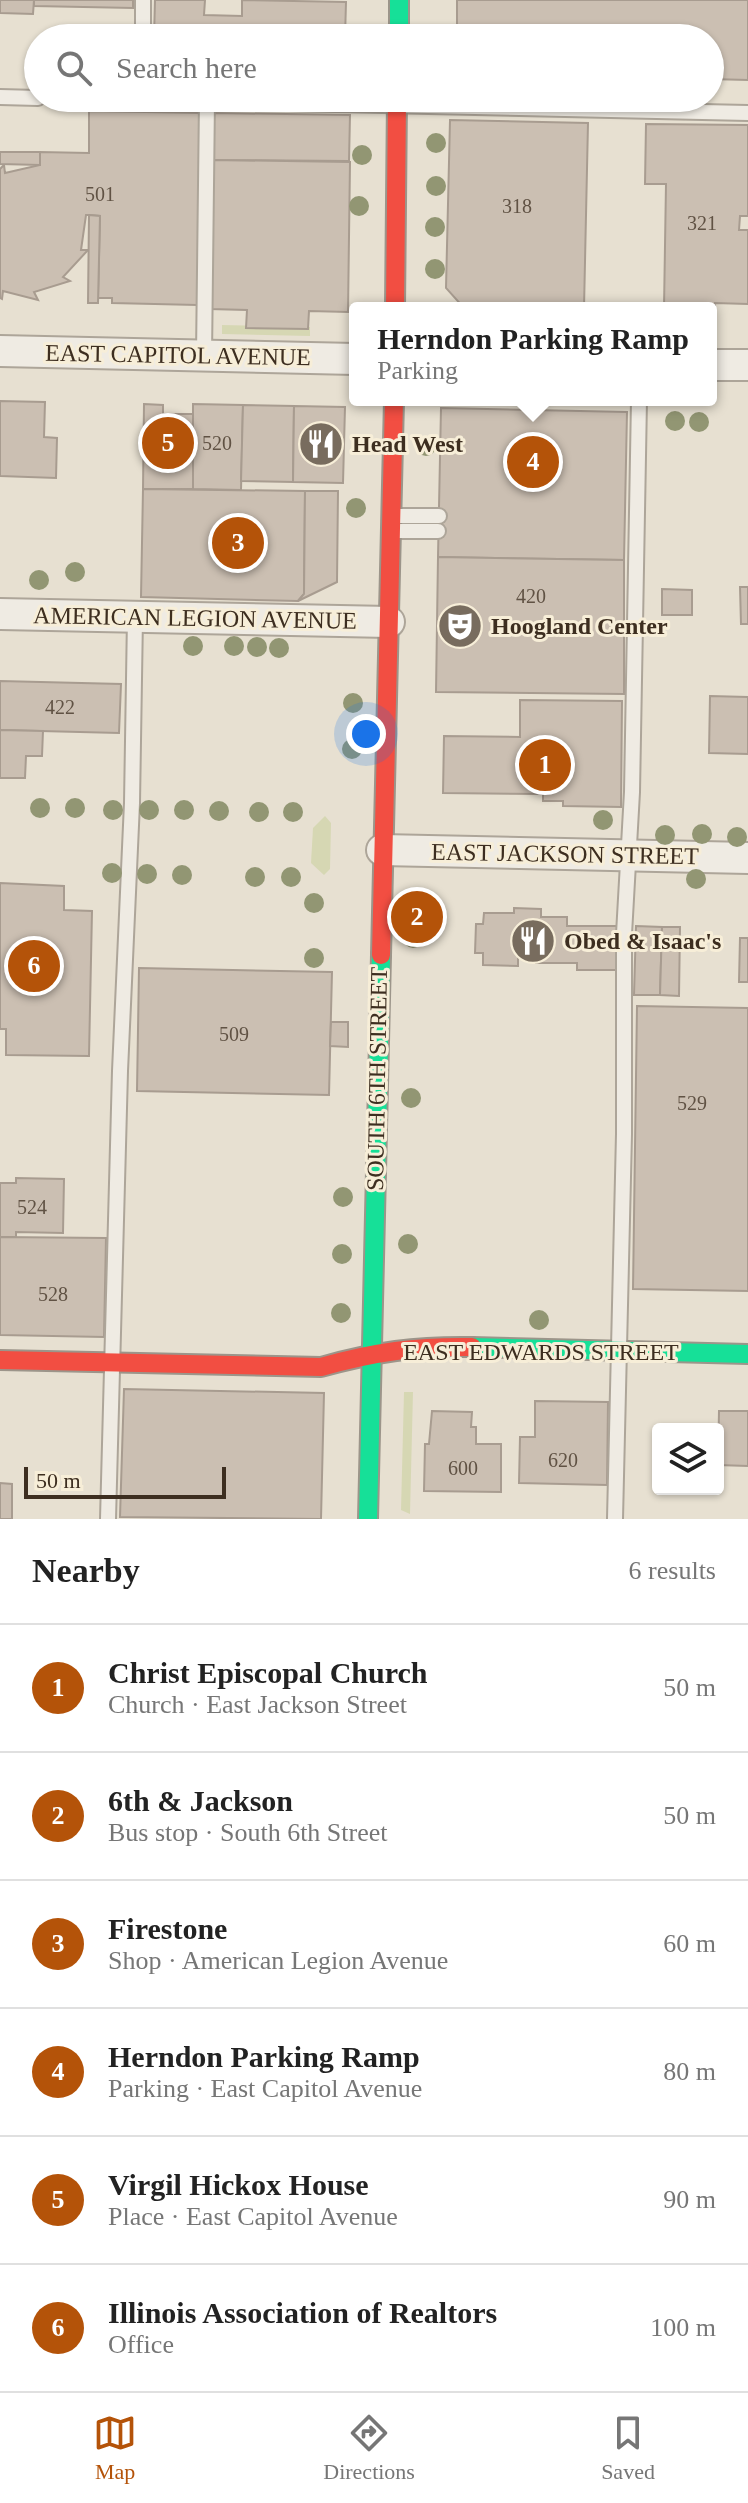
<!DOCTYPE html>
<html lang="en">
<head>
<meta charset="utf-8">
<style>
	:root { --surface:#fff; --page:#f6f6f6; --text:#222; --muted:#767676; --line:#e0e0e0; --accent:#b45309 }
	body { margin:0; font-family:Georgia,serif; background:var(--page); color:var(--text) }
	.controls { position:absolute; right:24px; bottom:24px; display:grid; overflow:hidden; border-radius:8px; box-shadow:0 2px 6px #0004 }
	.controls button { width:72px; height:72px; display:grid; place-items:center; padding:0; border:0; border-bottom:2px solid var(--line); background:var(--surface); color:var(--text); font:40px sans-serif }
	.scale { position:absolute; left:24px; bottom:20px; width:202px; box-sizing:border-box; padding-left:8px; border:4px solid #3d2e20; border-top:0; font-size:22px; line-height:28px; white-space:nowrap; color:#3d2e20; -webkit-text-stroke:6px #f7eed8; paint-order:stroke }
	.you { position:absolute; left:366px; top:734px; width:28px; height:28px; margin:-20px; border:6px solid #fff; border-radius:50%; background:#1a73e8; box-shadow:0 0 0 12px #1a73e833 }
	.badge { display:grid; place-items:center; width:52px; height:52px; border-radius:50%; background:var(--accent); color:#fff; font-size:26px; font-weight:700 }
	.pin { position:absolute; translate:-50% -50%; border:4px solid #fff; box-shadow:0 2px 8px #0006 }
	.popup { position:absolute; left:349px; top:302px; width:368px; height:104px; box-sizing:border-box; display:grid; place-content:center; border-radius:8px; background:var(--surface); filter:drop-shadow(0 2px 6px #0005); font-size:26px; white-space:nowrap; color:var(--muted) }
	.popup b { font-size:30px; color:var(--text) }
	.popup::after { content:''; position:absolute; left:50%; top:100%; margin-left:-16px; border:16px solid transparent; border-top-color:var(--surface) }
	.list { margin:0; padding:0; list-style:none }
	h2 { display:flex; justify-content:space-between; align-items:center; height:104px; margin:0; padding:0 32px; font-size:34px }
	h2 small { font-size:26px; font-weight:400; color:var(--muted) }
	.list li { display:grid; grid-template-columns:52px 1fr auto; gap:24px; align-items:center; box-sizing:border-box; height:128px; padding:0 32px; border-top:2px solid var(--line) }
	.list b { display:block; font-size:30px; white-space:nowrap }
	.list p { margin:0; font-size:26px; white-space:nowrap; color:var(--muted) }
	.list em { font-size:26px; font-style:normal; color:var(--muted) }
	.icon { flex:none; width:44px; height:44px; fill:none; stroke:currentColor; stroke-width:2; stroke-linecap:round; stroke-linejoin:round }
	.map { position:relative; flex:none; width:748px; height:1519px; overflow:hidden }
	.search { position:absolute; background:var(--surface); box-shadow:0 2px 6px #0004; left:24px; right:24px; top:24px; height:88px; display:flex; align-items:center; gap:20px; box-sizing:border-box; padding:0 28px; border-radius:44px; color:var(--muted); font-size:30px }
	.sheet { height:872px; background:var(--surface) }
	nav { display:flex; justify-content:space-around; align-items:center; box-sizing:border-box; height:112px; border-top:2px solid var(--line); background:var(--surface); font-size:22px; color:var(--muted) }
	nav a { display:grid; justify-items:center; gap:4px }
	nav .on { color:var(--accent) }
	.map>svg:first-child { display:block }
	.green { fill:#d6d7b3 }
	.building { fill:#cbbfb2; stroke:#a89c90; stroke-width:2 }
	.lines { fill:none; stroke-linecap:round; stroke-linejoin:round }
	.lane-casing { stroke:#ada599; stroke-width:18 }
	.street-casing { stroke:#ada599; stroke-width:34 }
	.fast-casing { stroke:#9c958a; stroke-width:22 }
	.jam-casing { stroke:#9c958a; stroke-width:22 }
	.lane { stroke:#efebe3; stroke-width:14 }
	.street { stroke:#efebe3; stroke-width:30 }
	.fast { stroke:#16e098; stroke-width:18 }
	.jam { stroke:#f24e42; stroke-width:18 }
	.tree { fill:#929673 }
	.labels { text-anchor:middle; stroke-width:6; stroke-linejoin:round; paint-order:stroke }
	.number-label { font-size:20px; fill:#605244 }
	.street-label { font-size:24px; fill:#3d2e20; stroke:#f7eed8 }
	.poi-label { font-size:24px; font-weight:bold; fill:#3d2e20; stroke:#f7eed8; text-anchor:start }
</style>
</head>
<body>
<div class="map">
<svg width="748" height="1519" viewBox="0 0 748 1519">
	<rect width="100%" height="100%" fill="#e7e0d1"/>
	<g class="green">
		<path d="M 222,325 L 310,327 L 310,336 L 222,334 Z"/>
		<path d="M 325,816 L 331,823 L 330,869 L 324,875 L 311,863 L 313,828 Z"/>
		<path d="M 404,1392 L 413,1392 L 410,1514 L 401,1510 Z"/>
	</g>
	<g class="building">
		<path d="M 0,0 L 34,0 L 33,14 L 0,13 Z"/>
		<path d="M 34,0 L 133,0 L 133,8 L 34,6 Z"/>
		<path d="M 155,0 L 205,0 L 204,15 L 242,16 L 242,0 L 346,2 L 345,38 L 154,38 Z"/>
		<path d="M 457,0 L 748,0 L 748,80 L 710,79 L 710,38 L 457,38 Z"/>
		<path d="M 89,111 L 202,113 L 197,305 L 112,303 L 112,298 L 98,298 L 100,216 L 89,215 L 86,215 L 81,250 L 88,250 L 63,277 L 70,281 L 34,292 L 38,300 L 3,291 L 2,299 L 0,298 L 0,169 L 4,165 L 5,173 L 40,165 L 40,152 L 89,153 Z"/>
		<path d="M 213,113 L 350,115 L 349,161 L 213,160 Z"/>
		<path d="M 450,120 L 588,123 L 584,308 L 464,308 L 446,288 Z"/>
		<path d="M 646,124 L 748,125 L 748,216 L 740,216 L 739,230 L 748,230 L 748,304 L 715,303 L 715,317 L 711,317 L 711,308 L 664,308 L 666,184 L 645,184 Z"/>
		<path d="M 0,152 L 40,152 L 40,165 L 0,164 Z"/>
		<path d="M 212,160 L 350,162 L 348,312 L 309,311 L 308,329 L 246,328 L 247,310 L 210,309 Z"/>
		<path d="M 89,215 L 100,216 L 98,303 L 88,303 Z"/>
		<path d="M 0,401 L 45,402 L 44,437 L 57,438 L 56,478 L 0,476 Z"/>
		<path d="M 144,404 L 163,405 L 163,414 L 193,414 L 193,489 L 143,489 Z"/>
		<path d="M 193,404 L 243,405 L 241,490 L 193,489 Z"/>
		<path d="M 243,405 L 294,406 L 293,482 L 241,481 Z"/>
		<path d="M 294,406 L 345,407 L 343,483 L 293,482 Z"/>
		<path d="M 441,408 L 627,412 L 624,560 L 438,557 Z"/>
		<path d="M 143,489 L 305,491 L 304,594 L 298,601 L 141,597 Z"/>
		<path d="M 305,491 L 338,491 L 337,582 L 298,601 L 304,594 Z"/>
		<path d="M 438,557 L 624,560 L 624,694 L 436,692 Z"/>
		<path d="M 740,587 L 748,587 L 748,624 L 741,624 Z"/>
		<path d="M 662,589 L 692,590 L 692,615 L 662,615 Z"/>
		<path d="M 0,681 L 121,684 L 119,733 L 0,730 Z"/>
		<path d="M 710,696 L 748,697 L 748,754 L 709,753 Z"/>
		<path d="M 520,700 L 622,701 L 621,807 L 563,806 L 563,801 L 543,801 L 543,794 L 443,793 L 444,736 L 520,737 Z"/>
		<path d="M 0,730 L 43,731 L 42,756 L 26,756 L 25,778 L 0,778 Z"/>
		<path d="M 0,883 L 64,886 L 64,910 L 92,911 L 89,1056 L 6,1055 L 6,1029 L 0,1029 Z"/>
		<path d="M 514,908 L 541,909 L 541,917 L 567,917 L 567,926 L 618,926 L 617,970 L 577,970 L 577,963 L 536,963 L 536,952 L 518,951 L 518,966 L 483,965 L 483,953 L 475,953 L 476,924 L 483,924 L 484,913 L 514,913 Z"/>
		<path d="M 636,926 L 662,927 L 660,995 L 634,995 Z"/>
		<path d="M 662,927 L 680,927 L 679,996 L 660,995 Z"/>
		<path d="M 740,938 L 748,938 L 748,982 L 739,982 Z"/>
		<path d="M 139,968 L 332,972 L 329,1095 L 137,1091 Z"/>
		<path d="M 637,1006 L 748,1008 L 748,1291 L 633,1289 Z"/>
		<path d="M 331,1022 L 348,1022 L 348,1047 L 330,1046 Z"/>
		<path d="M 16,1178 L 64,1179 L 63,1233 L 16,1232 L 16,1237 L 0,1237 L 0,1183 L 16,1183 Z"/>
		<path d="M 0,1237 L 106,1238 L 104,1337 L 0,1335 Z"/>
		<path d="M 124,1389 L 324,1393 L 321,1519 L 120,1517 Z"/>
		<path d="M 535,1401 L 608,1402 L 607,1485 L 519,1483 L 520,1437 L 535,1437 Z"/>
		<path d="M 432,1411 L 472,1412 L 471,1427 L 476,1427 L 476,1444 L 501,1444 L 501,1492 L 424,1491 L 425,1444 L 429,1444 Z"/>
		<path d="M 719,1411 L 748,1411 L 748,1466 L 718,1465 Z"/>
		<path d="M 0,1483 L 12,1484 L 12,1519 L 0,1519 Z"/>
	</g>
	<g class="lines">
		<g class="lane-casing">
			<g id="lane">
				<path d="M 143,38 L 143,0"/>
				<path d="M 0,97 L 38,98"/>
				<path d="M 61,98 L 748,113"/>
				<path d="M 204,356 L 207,100"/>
				<path d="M 395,516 L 439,516"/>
				<path d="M 396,531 L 438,531"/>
				<path d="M 108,1519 L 120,1071 L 132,803 L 135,617"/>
				<path d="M 615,1519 L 624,1134 L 624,934 L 632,792 L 639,400"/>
			</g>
		</g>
		<g class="street-casing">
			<g id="street">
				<path d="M 0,351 L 355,359"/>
				<path d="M 711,365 L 748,365"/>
				<path d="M 0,614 L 389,622"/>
				<path d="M 382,850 L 748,858"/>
			</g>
		</g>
		<g class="fast-casing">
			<g id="fast">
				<path d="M 399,0 L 399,38"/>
				<path d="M 472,1347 L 748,1354"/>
				<path d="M 368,1519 L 381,955"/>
			</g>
		</g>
		<g class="jam-casing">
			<g id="jam">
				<path d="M 395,308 L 397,98"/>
				<path d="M 381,955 L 394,400"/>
				<path d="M 0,1360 L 321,1367 C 374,1352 417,1346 472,1347"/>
			</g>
		</g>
		<use href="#lane" class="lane"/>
		<use href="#street" class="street"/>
		<use href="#fast" class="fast"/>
		<use href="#jam" class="jam"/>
	</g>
	<g class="tree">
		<circle cx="436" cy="143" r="10"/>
		<circle cx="362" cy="155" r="10"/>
		<circle cx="436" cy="186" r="10"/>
		<circle cx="359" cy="206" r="10"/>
		<circle cx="435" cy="227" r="10"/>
		<circle cx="435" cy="269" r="10"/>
		<circle cx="675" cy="421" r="10"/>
		<circle cx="699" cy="422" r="10"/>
		<circle cx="426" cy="446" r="10"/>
		<circle cx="356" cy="508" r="10"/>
		<circle cx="75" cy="572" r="10"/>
		<circle cx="39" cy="580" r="10"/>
		<circle cx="193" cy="646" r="10"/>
		<circle cx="234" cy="646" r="10"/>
		<circle cx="257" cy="647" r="10"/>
		<circle cx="279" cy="648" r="10"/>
		<circle cx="353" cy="703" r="10"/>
		<circle cx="352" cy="749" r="10"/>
		<circle cx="40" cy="808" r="10"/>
		<circle cx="75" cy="808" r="10"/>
		<circle cx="113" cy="810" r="10"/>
		<circle cx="149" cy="810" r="10"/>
		<circle cx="184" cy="810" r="10"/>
		<circle cx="219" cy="811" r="10"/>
		<circle cx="259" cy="812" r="10"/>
		<circle cx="293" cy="812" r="10"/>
		<circle cx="603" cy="820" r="10"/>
		<circle cx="702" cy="834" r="10"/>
		<circle cx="665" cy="835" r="10"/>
		<circle cx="737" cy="837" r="10"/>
		<circle cx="112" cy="873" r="10"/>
		<circle cx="147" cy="874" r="10"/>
		<circle cx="182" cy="875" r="10"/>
		<circle cx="255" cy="877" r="10"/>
		<circle cx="291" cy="877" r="10"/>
		<circle cx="696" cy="879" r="10"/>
		<circle cx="314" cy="903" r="10"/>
		<circle cx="413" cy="938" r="10"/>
		<circle cx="314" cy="958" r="10"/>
		<circle cx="411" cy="1098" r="10"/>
		<circle cx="343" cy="1197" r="10"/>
		<circle cx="408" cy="1244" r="10"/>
		<circle cx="342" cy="1254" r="10"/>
		<circle cx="341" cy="1313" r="10"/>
		<circle cx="539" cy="1320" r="10"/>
	</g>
	<defs>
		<g id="restaurant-disc" transform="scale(2.3)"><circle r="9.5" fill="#786c5e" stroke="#f7eed8"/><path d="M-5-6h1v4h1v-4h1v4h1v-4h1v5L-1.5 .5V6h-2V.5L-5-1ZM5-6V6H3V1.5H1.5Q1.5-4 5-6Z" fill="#fff"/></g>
		<g id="theatre-disc" transform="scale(2.3)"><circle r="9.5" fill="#786c5e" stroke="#f7eed8"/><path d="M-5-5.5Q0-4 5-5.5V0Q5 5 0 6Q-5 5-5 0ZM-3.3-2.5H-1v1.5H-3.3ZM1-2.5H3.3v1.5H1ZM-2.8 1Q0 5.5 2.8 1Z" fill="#fff"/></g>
	</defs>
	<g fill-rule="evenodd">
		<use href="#restaurant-disc" x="321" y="444"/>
		<use href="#theatre-disc" x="460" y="626"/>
		<use href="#restaurant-disc" x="533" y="941"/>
	</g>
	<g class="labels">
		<g class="number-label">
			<text x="100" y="201">501</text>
			<text x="517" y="213">318</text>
			<text x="702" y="230">321</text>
			<text x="217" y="450">520</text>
			<text x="531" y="603">420</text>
			<text x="60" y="714">422</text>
			<text x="234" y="1041">509</text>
			<text x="692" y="1110">529</text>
			<text x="32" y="1214">524</text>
			<text x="53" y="1301">528</text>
			<text x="563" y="1467">620</text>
			<text x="463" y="1475">600</text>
		</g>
		<g class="street-label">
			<text transform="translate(178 355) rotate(1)" y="8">EAST CAPITOL AVENUE</text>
			<text transform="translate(195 618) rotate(1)" y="8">AMERICAN LEGION AVENUE</text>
			<text transform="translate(565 854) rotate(1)" y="8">EAST JACKSON STREET</text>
			<text transform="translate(377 1079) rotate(-89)" y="8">SOUTH 6TH STREET</text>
			<text x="541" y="1360">EAST EDWARDS STREET</text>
		</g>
		<g class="poi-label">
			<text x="352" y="452">Head West</text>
			<text x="491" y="634">Hoogland Center</text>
			<text x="564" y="949">Obed &amp; Isaac's</text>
		</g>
	</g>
</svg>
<div class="controls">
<button><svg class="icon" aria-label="layers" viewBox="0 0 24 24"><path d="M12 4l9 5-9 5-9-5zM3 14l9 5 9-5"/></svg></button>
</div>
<div class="scale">50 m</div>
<div class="you"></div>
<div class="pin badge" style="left:545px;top:765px">1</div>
<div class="pin badge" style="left:417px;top:917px">2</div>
<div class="pin badge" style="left:238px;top:543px">3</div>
<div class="pin badge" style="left:533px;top:462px">4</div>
<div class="popup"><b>Herndon Parking Ramp</b>Parking</div>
<div class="pin badge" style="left:168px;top:443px">5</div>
<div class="pin badge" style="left:34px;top:966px">6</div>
<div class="search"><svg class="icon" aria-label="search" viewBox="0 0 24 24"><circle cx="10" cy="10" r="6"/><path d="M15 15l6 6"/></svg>Search here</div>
</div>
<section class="sheet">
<h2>Nearby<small>6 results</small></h2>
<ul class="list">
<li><span class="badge">1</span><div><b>Christ Episcopal Church</b><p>Church · East Jackson Street</p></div><em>50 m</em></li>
<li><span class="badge">2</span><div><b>6th &amp; Jackson</b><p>Bus stop · South 6th Street</p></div><em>50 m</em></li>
<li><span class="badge">3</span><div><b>Firestone</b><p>Shop · American Legion Avenue</p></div><em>60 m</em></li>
<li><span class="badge">4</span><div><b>Herndon Parking Ramp</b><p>Parking · East Capitol Avenue</p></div><em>80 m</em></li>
<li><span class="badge">5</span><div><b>Virgil Hickox House</b><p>Place · East Capitol Avenue</p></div><em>90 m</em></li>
<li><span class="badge">6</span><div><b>Illinois Association of Realtors</b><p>Office</p></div><em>100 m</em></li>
</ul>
</section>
<nav>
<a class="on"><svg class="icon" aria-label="map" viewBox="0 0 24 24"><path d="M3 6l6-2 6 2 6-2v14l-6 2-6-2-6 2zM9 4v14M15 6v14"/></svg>Map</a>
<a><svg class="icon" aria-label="directions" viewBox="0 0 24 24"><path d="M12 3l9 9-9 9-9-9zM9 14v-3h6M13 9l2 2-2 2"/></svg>Directions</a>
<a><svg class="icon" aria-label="saved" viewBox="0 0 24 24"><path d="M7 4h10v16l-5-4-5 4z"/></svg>Saved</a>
</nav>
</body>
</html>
